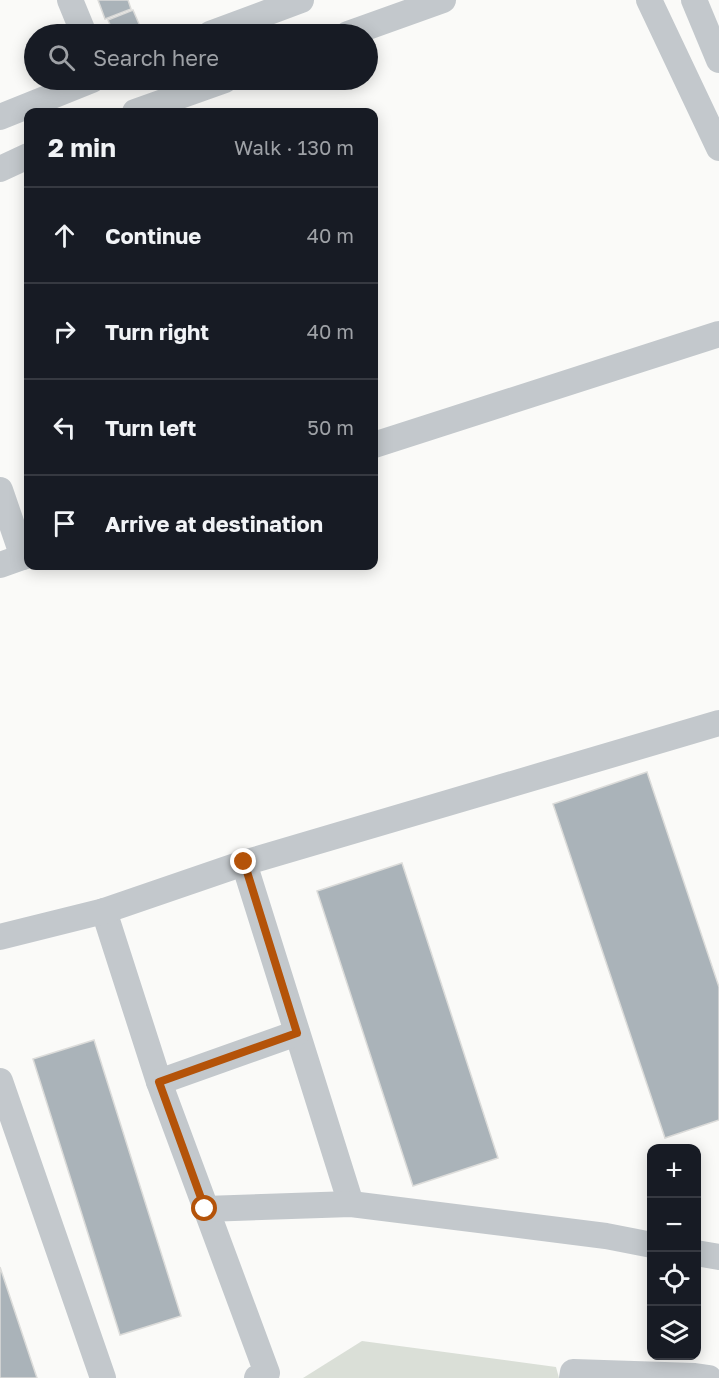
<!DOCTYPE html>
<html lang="en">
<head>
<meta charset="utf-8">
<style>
	:root { --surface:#171b24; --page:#20242c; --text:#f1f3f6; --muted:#9ea1a6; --line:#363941 }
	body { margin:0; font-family:"Golos Text",sans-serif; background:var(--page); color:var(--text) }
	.controls { position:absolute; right:18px; bottom:18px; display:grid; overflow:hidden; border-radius:12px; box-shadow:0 3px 15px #0003 }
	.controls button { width:54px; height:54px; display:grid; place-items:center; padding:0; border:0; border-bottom:2px solid var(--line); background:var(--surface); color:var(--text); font:30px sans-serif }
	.stop { position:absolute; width:18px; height:18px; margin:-14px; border:4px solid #b45309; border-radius:50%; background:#fff }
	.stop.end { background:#b45309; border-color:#fff; box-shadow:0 2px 6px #0008 }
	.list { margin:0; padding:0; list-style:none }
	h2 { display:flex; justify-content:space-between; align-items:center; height:78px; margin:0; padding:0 24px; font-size:26px }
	h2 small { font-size:20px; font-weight:400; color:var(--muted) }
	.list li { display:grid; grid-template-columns:39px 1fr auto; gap:18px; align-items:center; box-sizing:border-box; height:96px; padding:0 24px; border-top:2px solid var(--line) }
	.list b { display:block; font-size:22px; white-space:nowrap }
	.list em { font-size:20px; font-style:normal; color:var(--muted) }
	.icon { flex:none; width:33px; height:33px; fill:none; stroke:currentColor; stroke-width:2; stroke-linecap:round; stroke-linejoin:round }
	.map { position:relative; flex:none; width:719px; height:1378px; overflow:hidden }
	.search { position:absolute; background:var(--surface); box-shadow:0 3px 15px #0003; left:24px; top:24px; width:354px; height:66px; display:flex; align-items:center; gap:15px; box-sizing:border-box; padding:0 21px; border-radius:33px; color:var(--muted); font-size:22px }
	.panel { position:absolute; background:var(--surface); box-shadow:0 3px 15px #0003; left:24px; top:108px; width:354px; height:462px; border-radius:12px }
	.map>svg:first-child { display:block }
	.green { fill:#dadfd7 }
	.building { fill:#aab3b9; stroke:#dcdcda; stroke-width:1.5 }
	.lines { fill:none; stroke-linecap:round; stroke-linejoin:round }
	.minor { stroke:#c3c8cc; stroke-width:26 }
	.route { stroke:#b45309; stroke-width:8 }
</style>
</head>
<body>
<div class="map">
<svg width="719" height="1378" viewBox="0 0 719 1378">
	<rect width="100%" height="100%" fill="#fafaf8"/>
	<path class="green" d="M 362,1341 L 556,1367 L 559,1378 L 303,1378 Z"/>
	<g class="building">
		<path d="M 98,0 L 128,0 L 131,9 L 105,19 Z"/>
		<path d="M 133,10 L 142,31 L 134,34 L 114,34 L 108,20 Z"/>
		<path d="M 647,772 L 719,987 L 719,1120 L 665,1138 L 553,804 Z"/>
		<path d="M 402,863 L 498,1158 L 413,1186 L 317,891 Z"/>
		<path d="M 94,1040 L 181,1316 L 120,1335 L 33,1059 Z"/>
		<path d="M 0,1267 L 37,1378 L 0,1378 Z"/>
	</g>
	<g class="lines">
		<g class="minor">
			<path d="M 70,0 L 84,34"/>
			<path d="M 649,0 L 719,148"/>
			<path d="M 694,0 L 719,60"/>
			<path d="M 210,34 L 301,0"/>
			<path d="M 348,34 L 443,0"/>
			<path d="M 135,112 L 225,80"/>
			<path d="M 0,117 L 92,80"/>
			<path d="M 0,169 L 28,156"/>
			<path d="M 374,445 L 719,334"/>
			<path d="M 0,490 L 23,557"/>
			<path d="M 0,565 L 28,555"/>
			<path d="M 244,863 L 351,1204"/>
			<path d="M 104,911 L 159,1082 L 267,1373 L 257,1378"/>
			<path d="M 0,937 L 104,911 L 244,863 L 719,723"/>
			<path d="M 0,1081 L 103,1378"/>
			<path d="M 159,1082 L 297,1033"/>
			<path d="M 205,1209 L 351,1204 L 606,1236 L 652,1245"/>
			<path d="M 696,1253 L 719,1257"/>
			<path d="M 572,1378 L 573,1372 L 695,1376 L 709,1378"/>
		</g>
	</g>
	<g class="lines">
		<path class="route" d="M 205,1209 L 159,1082 L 297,1033 L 244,862"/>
	</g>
</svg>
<div class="controls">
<button>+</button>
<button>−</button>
<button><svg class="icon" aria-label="locate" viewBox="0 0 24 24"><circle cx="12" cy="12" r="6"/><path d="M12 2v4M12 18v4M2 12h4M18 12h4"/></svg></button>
<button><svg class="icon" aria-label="layers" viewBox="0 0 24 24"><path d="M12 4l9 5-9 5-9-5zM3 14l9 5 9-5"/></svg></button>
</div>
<div class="stop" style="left:205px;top:1209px"></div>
<div class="stop end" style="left:244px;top:862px"></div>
<div class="search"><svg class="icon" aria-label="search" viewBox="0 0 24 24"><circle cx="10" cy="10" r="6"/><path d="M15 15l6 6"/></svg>Search here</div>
<section class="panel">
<h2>2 min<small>Walk · 130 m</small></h2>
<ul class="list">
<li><svg class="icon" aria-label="ahead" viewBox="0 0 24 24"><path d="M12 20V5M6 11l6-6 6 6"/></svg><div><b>Continue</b></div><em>40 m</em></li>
<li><svg class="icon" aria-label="right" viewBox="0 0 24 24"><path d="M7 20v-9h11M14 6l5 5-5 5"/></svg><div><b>Turn right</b></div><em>40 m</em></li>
<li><svg class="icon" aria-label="left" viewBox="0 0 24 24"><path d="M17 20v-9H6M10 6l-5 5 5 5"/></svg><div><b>Turn left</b></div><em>50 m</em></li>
<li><svg class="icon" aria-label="arrive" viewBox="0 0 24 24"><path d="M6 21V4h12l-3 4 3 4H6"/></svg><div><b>Arrive at destination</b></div></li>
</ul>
</section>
</div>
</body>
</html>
